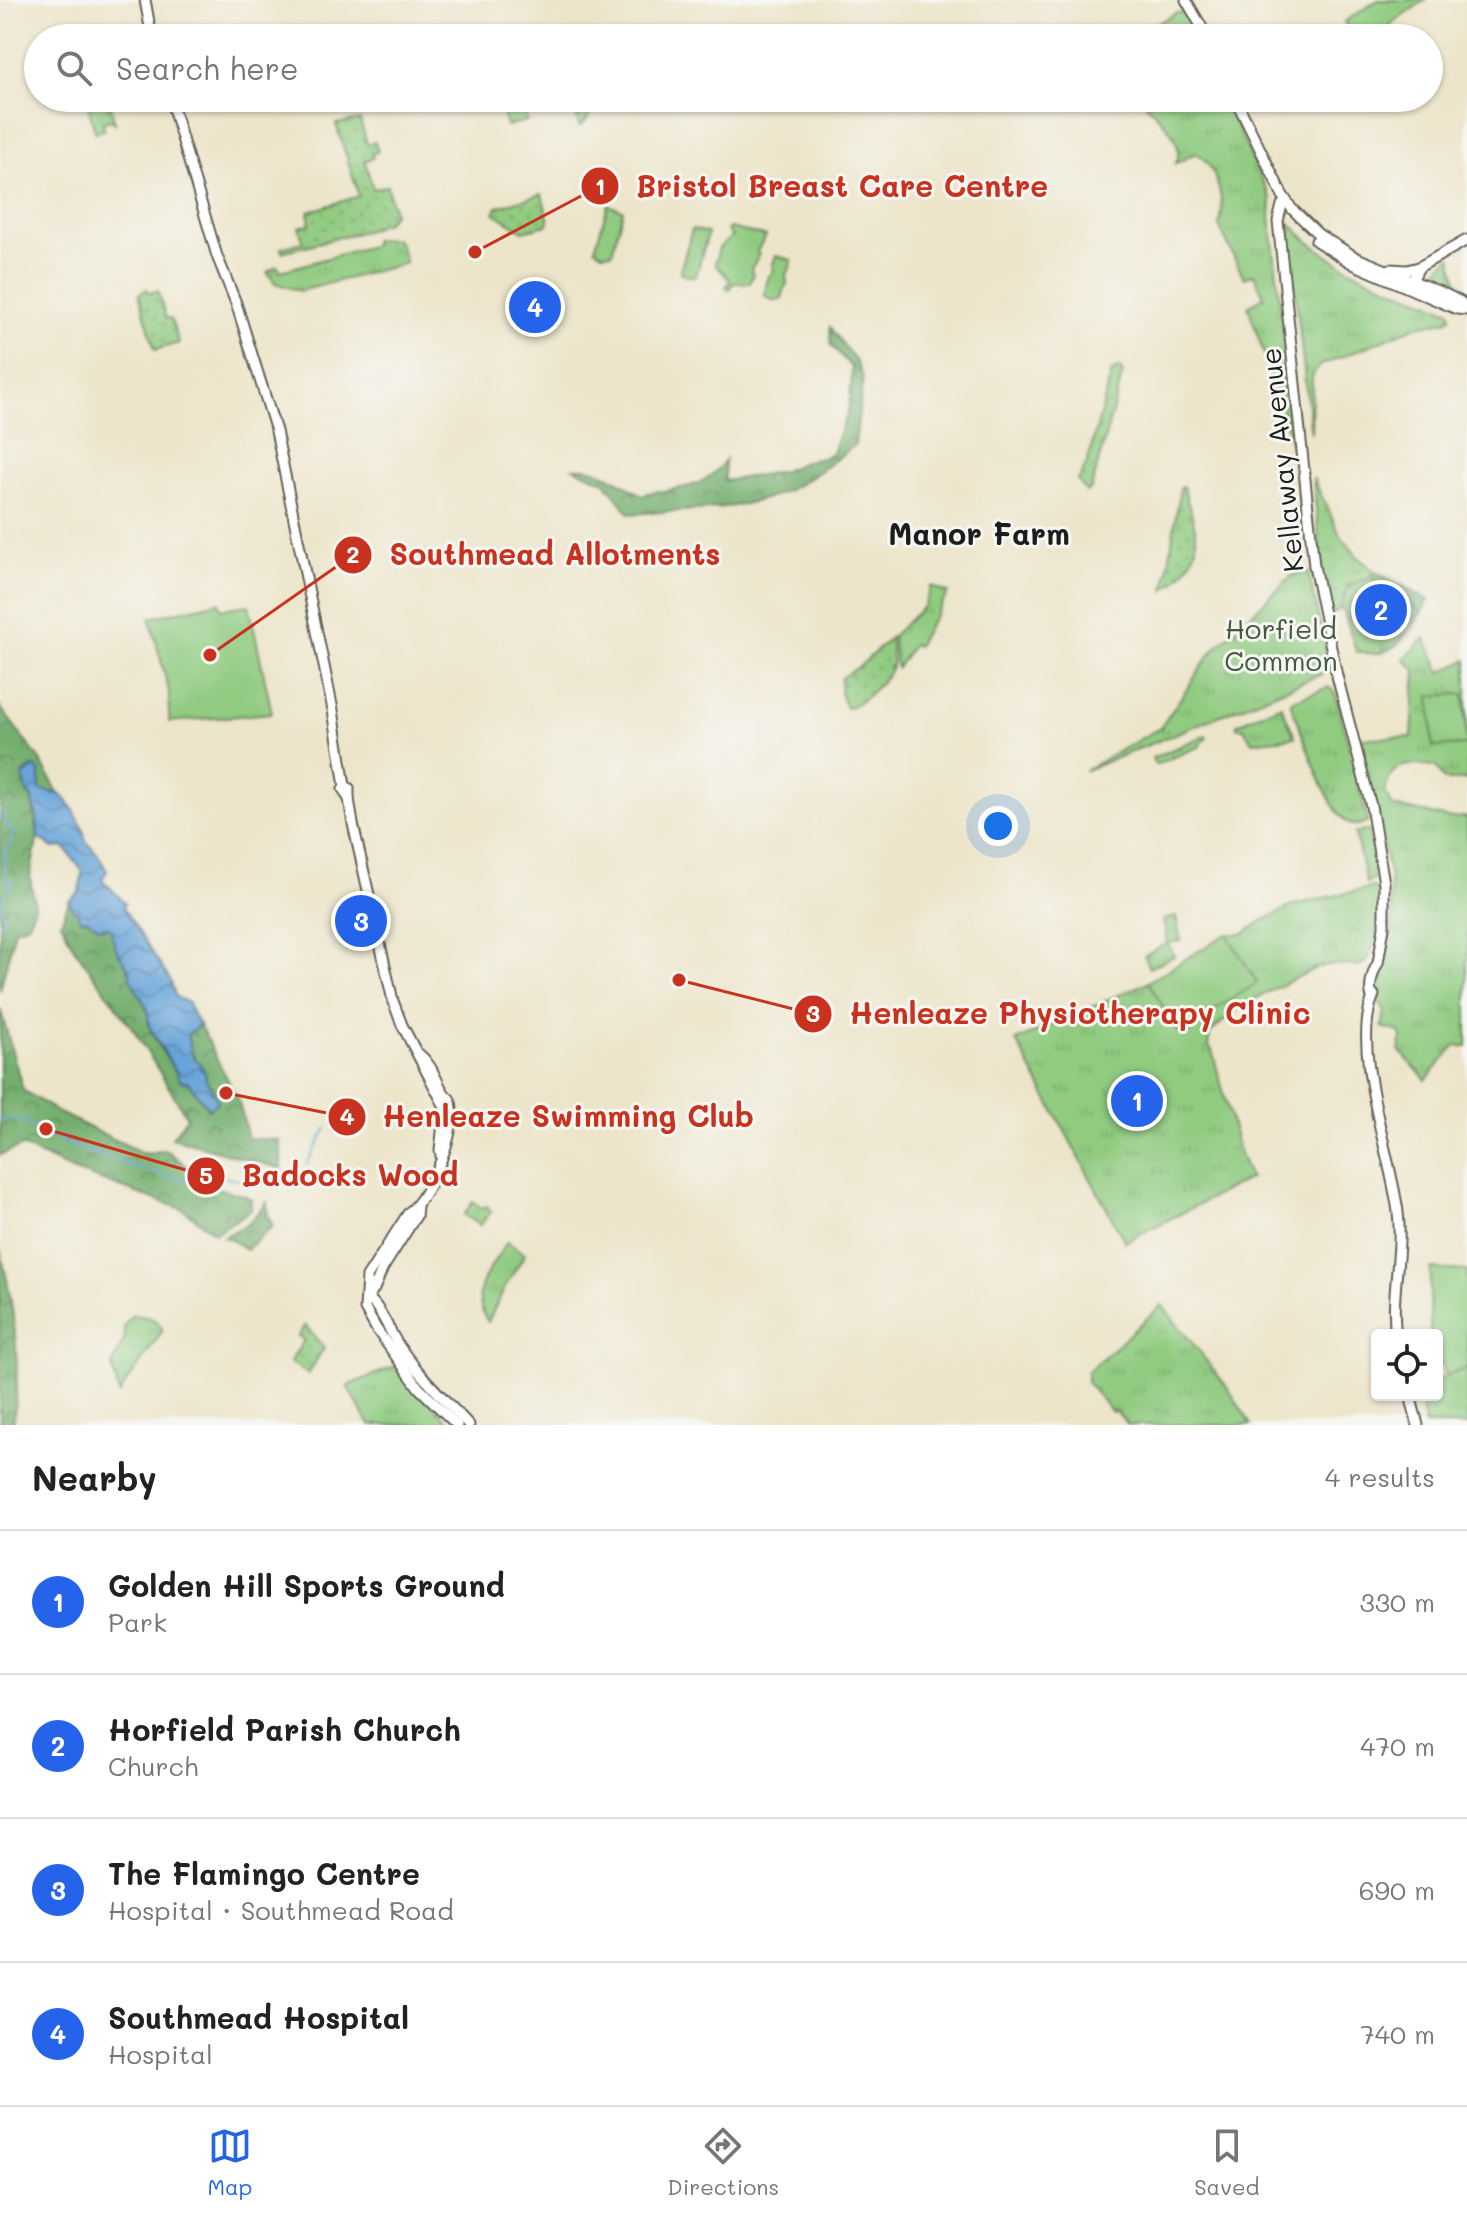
<!DOCTYPE html>
<html lang="en">
<head>
<meta charset="utf-8">
<style>
	:root { --surface:#fff; --page:#f2f2f2; --text:#222; --muted:#767676; --line:#e0e0e0; --accent:#2563eb }
	body { margin:0; font-family:Mali,sans-serif; background:var(--page); color:var(--text) }
	.controls { position:absolute; right:24px; bottom:24px; display:grid; overflow:hidden; border-radius:8px; box-shadow:0 2px 6px #0004 }
	.controls button { width:72px; height:72px; display:grid; place-items:center; padding:0; border:0; border-bottom:2px solid var(--line); background:var(--surface); color:var(--text); font:40px sans-serif }
	.you { position:absolute; left:998px; top:826px; width:28px; height:28px; margin:-20px; border:6px solid #fff; border-radius:50%; background:#1a73e8; box-shadow:0 0 0 12px #1a73e833 }
	.badge { display:grid; place-items:center; width:52px; height:52px; border-radius:50%; background:var(--accent); color:#fff; font-size:26px; font-weight:700 }
	.pin { position:absolute; translate:-50% -50%; border:4px solid #fff; box-shadow:0 2px 8px #0006 }
	.list { margin:0; padding:0; list-style:none }
	h2 { display:flex; justify-content:space-between; align-items:center; height:104px; margin:0; padding:0 32px; font-size:34px }
	h2 small { font-size:26px; font-weight:400; color:var(--muted) }
	.list li { display:grid; grid-template-columns:52px 1fr auto; gap:24px; align-items:center; box-sizing:border-box; height:144px; padding:0 32px; border-top:2px solid var(--line) }
	.list b { display:block; font-size:30px; white-space:nowrap }
	.list p { margin:0; font-size:26px; white-space:nowrap; color:var(--muted) }
	.list em { font-size:26px; font-style:normal; color:var(--muted) }
	.icon { flex:none; width:44px; height:44px; fill:none; stroke:currentColor; stroke-width:2; stroke-linecap:round; stroke-linejoin:round }
	.map { position:relative; flex:none; width:1467px; height:1425px; overflow:hidden }
	.search { position:absolute; background:var(--surface); box-shadow:0 2px 6px #0004; left:24px; right:24px; top:24px; height:88px; display:flex; align-items:center; gap:20px; box-sizing:border-box; padding:0 28px; border-radius:44px; color:var(--muted); font-size:30px }
	.sheet { height:680px; background:var(--surface) }
	nav { display:flex; justify-content:space-around; align-items:center; box-sizing:border-box; height:112px; border-top:2px solid var(--line); background:var(--surface); font-size:22px; color:var(--muted) }
	nav a { display:grid; justify-items:center; gap:4px }
	nav .on { color:var(--accent) }
	.map>svg:first-child { display:block }
	.grass { fill:url(#grass-dots); stroke:#56744e; stroke-width:2 }
	.forest { fill:url(#forest-crowns); stroke:#486645; stroke-width:2 }
	.cemetery { fill:url(#cemetery-stones); stroke:#56744e; stroke-width:2; fill-rule:evenodd }
	.park { fill:url(#park-tufts); stroke:#56744e; stroke-width:2 }
	.garden { fill:#90cb80; stroke:#56744e; stroke-width:2 }
	.water { fill:url(#water-waves); stroke:#42607a; stroke-width:2 }
	.lines { fill:none; stroke-linecap:round; stroke-linejoin:round }
	.stream { stroke:#68a4d9; stroke-width:2 }
	.major-casing { stroke:#656259; stroke-width:13 }
	.major { stroke:#fff; stroke-width:9 }
	.labels { text-anchor:middle; stroke-width:6; stroke-linejoin:round; paint-order:stroke }
	.street-label { font-size:28px; fill:#1c1c1c; stroke:#f6f6f2 }
	.park-label { font-size:28px; fill:#45593f; stroke:#f6f6f2 }
	.neighbourhood-label { font-size:30px; font-weight:bold; fill:#1c1c1c; stroke:#f6f6f2 }
	.leader { fill:none; stroke:#c8321e; stroke-width:3 }
	.callout-dot { fill:#c8321e; stroke:#f6f6f2; stroke-width:3 }
	.mark-label { font-size:24px; text-anchor:middle; font-weight:bold; fill:#fff }
	.callout-label { font-size:30px; text-anchor:middle; font-weight:bold; fill:#c8321e; stroke:#f6f6f2; stroke-width:6; stroke-linejoin:round; paint-order:stroke }
</style>
</head>
<body>
<div class="map">
<svg width="1467" height="1425" viewBox="0 0 1467 1425">
	<defs>
		<pattern id="grass-dots" width="8" height="8" patternUnits="userSpaceOnUse" patternTransform="scale(2)"><rect width="8" height="8" fill="#90cb80"/><path d="M2 2h.1M6 6h.1" fill="none" stroke="#7cae6e" stroke-width="1.8" stroke-linecap="round"/></pattern>
		<pattern id="forest-crowns" width="20" height="18" patternUnits="userSpaceOnUse" patternTransform="scale(2)"><rect width="20" height="18" fill="#74af6e"/><path d="M2 6a3 3 0 1 1 6 0M12 15a3 3 0 1 1 6 0" fill="none" stroke="#5e8e5a"/></pattern>
		<pattern id="cemetery-stones" width="16" height="16" patternUnits="userSpaceOnUse" patternTransform="scale(2)"><rect width="16" height="16" fill="#90cb80"/><path d="M2 7V4a2 2 0 0 1 4 0v3zM10 15v-3a2 2 0 0 1 4 0v3z" fill="#7cae6e"/></pattern>
		<pattern id="park-tufts" width="24" height="20" patternUnits="userSpaceOnUse" patternTransform="scale(2)"><rect width="24" height="20" fill="#90cb80"/><path d="M3 7l-1-3M5 7V3M7 7l1-3M15 17l-1-3M17 17v-4M19 17l1-3" fill="none" stroke="#7cae6e"/></pattern>
		<pattern id="water-waves" width="16" height="10" patternUnits="userSpaceOnUse" patternTransform="scale(2)"><rect width="16" height="10" fill="#68a4d9"/><path d="M0 5q4-4 8 0t8 0" fill="none" stroke="#5585af"/></pattern>
	</defs>
	<rect width="100%" height="100%" fill="#f6f6f2"/>
	<filter id="ink" filterUnits="userSpaceOnUse"><feTurbulence type="fractalNoise" baseFrequency=".0125" numOctaves="2"/><feDisplacementMap in="SourceGraphic" scale="16" xChannelSelector="R" yChannelSelector="G"/><feConvolveMatrix kernelMatrix="1 2 1 2 8 2 1 2 1" color-interpolation-filters="sRGB"/></filter>
	<filter id="wash" filterUnits="userSpaceOnUse"><feTurbulence type="fractalNoise" baseFrequency=".006" numOctaves="4" result="noise"/><feDisplacementMap in="SourceGraphic" scale="32" xChannelSelector="R" yChannelSelector="G"/><feGaussianBlur stdDeviation="1.8" result="paint"/><feColorMatrix in="noise" values="0 0 0 0 0 0 0 0 0 0 0 0 0 0 0 0 0 1.4 0 .05"/><feComposite in="paint" operator="in"/></filter>
	<g filter="url(#wash)">
		<rect width="100%" height="100%" fill="#ede5ca"/>
		<g class="grass">
			<path d="M 86,98 L 108,98 L 115,123 L 111,120 L 103,122 L 104,130 L 95,132 Z"/>
			<path d="M 572,98 L 592,98 C 591,108 590,123 579,126 Z"/>
			<path d="M 360,120 L 367,144 L 375,142 L 378,152 L 372,153 L 373,158 L 365,161 L 373,189 L 387,186 L 394,212 L 387,222 L 368,230 L 282,252 L 281,248 L 303,242 L 299,227 L 310,224 L 308,212 L 359,196 L 336,124 Z"/>
			<path d="M 542,194 L 549,222 L 547,225 L 523,231 L 494,213 L 497,207 Z"/>
			<path d="M 1451,256 L 1458,283 L 1463,288 L 1460,293 L 1432,275 Z"/>
			<path d="M 147,289 L 149,293 L 158,291 L 166,318 L 171,319 L 179,343 L 155,350 L 139,294 Z"/>
			<path d="M 1119,368 L 1123,373 L 1091,489 L 1086,492 L 1078,481 L 1087,463 L 1112,372 Z"/>
			<path d="M 1183,486 C 1197,536 1210,553 1165,590 L 1180,488 Z"/>
			<path d="M 890,638 L 893,664 L 889,667 L 892,668 C 882,683 863,704 846,708 L 840,693 L 841,678 L 861,665 Z"/>
			<path d="M 1206,735 L 1207,738 L 1200,744 L 1201,746 L 1155,765 L 1152,758 Z"/>
			<path d="M 1176,917 L 1181,941 L 1168,943 L 1174,956 L 1149,968 L 1144,956 L 1167,943 L 1163,920 Z"/>
			<path d="M 473,1202 L 482,1208 L 486,1206 L 491,1212 L 480,1225 L 464,1215 Z"/>
			<path d="M 305,1325 L 324,1348 L 308,1374 L 290,1362 L 304,1340 L 298,1336 Z"/>
		</g>
		<g class="forest">
			<path d="M 830,327 L 856,362 L 863,378 L 855,445 C 829,464 802,487 771,497 C 726,512 676,510 630,514 L 604,481 L 573,468 C 597,464 623,485 644,496 L 647,493 C 678,488 705,490 725,460 L 724,481 L 784,471 L 806,461 L 823,458 L 834,451 C 835,437 843,428 847,414 C 851,400 851,383 852,368 L 831,345 Z"/>
			<path d="M 1374,571 L 1429,600 L 1422,613 L 1370,577 Z"/>
			<path d="M 0,707 L 40,760 L 59,794 L 40,790 L 37,768 L 32,767 L 24,773 L 28,795 L 31,796 L 38,835 L 30,877 L 35,907 L 28,924 L 15,929 L 0,991 Z"/>
			<path d="M 69,901 C 78,917 92,924 110,928 C 120,956 134,981 146,1008 C 150,1014 147,1019 149,1026 C 156,1045 171,1064 181,1080 L 188,1082 L 208,1109 L 218,1101 L 206,1080 L 205,1072 L 202,1072 L 191,1052 L 187,1035 L 199,1024 L 239,1102 L 248,1138 L 280,1140 L 282,1169 L 172,1138 L 187,1117 L 135,1032 L 74,948 L 61,922 Z"/>
			<path d="M 0,1008 L 23,1090 L 59,1113 L 145,1154 L 163,1150 L 169,1152 L 213,1187 L 246,1196 L 251,1200 L 251,1210 L 215,1233 L 182,1209 L 72,1170 L 22,1146 L 0,1155 Z"/>
			<path d="M 267,1202 L 268,1216 L 273,1226 L 246,1250 L 230,1239 L 223,1237 L 248,1224 Z"/>
			<path d="M 0,1249 C 15,1307 22,1365 13,1425 L 0,1425 Z"/>
		</g>
		<path class="cemetery" d="M 1370,577 L 1422,613 C 1402,640 1392,661 1356,651 L 1344,612 L 1340,609 L 1348,585 ZM 1383,593 L 1390,597 L 1386,605 L 1390,608 L 1387,614 L 1383,612 L 1377,623 L 1372,621 L 1370,623 L 1367,621 L 1375,607 L 1367,602 L 1370,596 L 1377,599 Z"/>
		<g class="park">
			<path d="M 1176,13 L 1185,13 L 1196,38 L 1136,38 L 1148,28 Z"/>
			<path d="M 1140,98 L 1223,98 L 1271,199 L 1270,217 L 1299,464 L 1296,464 L 1283,412 L 1248,306 L 1264,297 L 1254,274 L 1244,278 L 1219,226 C 1227,204 1216,165 1196,153 L 1176,163 C 1187,138 1156,116 1140,98 Z"/>
			<path d="M 1289,222 C 1333,271 1391,287 1450,311 L 1451,317 L 1446,321 L 1417,326 L 1319,366 L 1312,377 L 1311,434 L 1288,228 Z"/>
			<path d="M 386,239 L 395,239 L 400,245 L 406,263 L 300,291 L 275,283 L 267,272 L 277,266 L 281,271 L 285,270 L 374,245 L 373,240 Z"/>
			<path d="M 1313,478 L 1339,533 L 1358,557 L 1374,571 L 1370,577 L 1348,585 L 1340,609 L 1333,614 L 1322,572 Z"/>
			<path d="M 1302,571 L 1308,571 L 1330,667 L 1327,672 L 1084,771 L 1161,727 L 1211,653 L 1291,576 Z"/>
			<path d="M 931,586 L 948,593 L 917,646 L 913,644 L 897,668 L 892,636 L 924,606 Z"/>
			<path d="M 1425,638 L 1441,672 L 1467,660 L 1467,780 L 1444,780 L 1436,766 C 1407,765 1393,759 1385,791 L 1392,806 L 1449,818 L 1467,817 L 1467,1047 L 1456,1045 L 1426,1080 L 1399,1050 L 1402,1037 L 1400,1032 L 1382,1027 L 1385,1012 L 1378,1000 L 1392,929 L 1390,878 L 1360,738 L 1412,737 L 1416,670 L 1404,659 Z"/>
			<path d="M 1328,687 L 1335,692 L 1368,822 C 1362,823 1356,827 1350,824 C 1329,816 1300,727 1291,704 L 1291,701 Z"/>
			<path d="M 1281,705 L 1295,737 L 1252,742 L 1244,728 L 1237,728 L 1237,724 Z"/>
			<path d="M 1366,830 L 1369,831 L 1377,877 L 1366,883 L 1355,833 Z"/>
			<path d="M 1373,887 L 1380,892 C 1379,906 1377,961 1360,965 C 1346,968 1336,961 1316,968 L 1239,1007 L 1210,1033 L 1208,1046 L 1212,1050 L 1240,1154 L 1250,1178 L 1125,1242 L 1016,1041 L 1148,982 L 1227,934 L 1244,934 L 1260,922 L 1294,905 Z"/>
			<path d="M 507,1242 L 525,1254 L 505,1287 L 488,1322 C 467,1291 490,1269 507,1242 Z"/>
			<path d="M 1162,1305 L 1228,1388 L 1251,1425 L 1128,1425 L 1116,1411 L 1112,1412 L 1087,1383 L 1087,1372 Z"/>
			<path d="M 132,1315 C 146,1317 156,1316 163,1330 L 119,1394 L 112,1366 L 125,1337 L 124,1326 Z"/>
			<path d="M 398,1365 L 451,1425 L 370,1425 L 347,1386 Z"/>
			<path d="M 1467,1368 L 1467,1425 L 1425,1425 L 1420,1395 L 1437,1395 L 1437,1380 Z"/>
		</g>
		<g class="garden">
			<path d="M 1378,0 L 1425,0 L 1371,38 L 1349,38 L 1352,35 L 1344,22 Z"/>
			<path d="M 524,108 L 527,121 L 506,126 L 503,113 Z"/>
			<path d="M 608,205 L 623,210 L 612,253 L 602,253 L 595,248 Z"/>
			<path d="M 729,228 L 766,236 L 757,251 L 759,255 L 751,269 L 753,274 L 750,283 L 733,283 L 729,290 L 726,287 L 730,280 L 715,264 L 719,248 L 732,236 L 727,231 Z"/>
			<path d="M 692,229 L 708,233 L 696,276 L 687,276 L 680,272 Z"/>
			<path d="M 776,256 L 792,260 L 789,271 L 786,274 L 787,283 L 781,300 L 772,300 L 764,295 L 768,278 L 774,270 L 772,266 Z"/>
			<path d="M 219,602 L 221,609 L 249,605 L 272,713 L 169,722 L 169,692 L 150,618 Z"/>
			<path d="M 1464,694 L 1467,745 L 1433,747 L 1430,696 Z"/>
			<path d="M 1227,934 L 1257,983 L 1179,1032 L 1148,982 Z"/>
			<path d="M 1430,1269 L 1467,1271 L 1467,1368 L 1447,1376 L 1437,1355 L 1437,1335 L 1431,1335 L 1430,1332 Z"/>
		</g>
		<path class="water" d="M 32,767 L 37,768 L 40,773 L 40,790 C 46,791 54,792 59,794 C 69,798 86,830 85,840 L 97,853 L 107,871 L 102,879 L 125,903 L 123,907 L 170,980 L 176,997 L 187,1002 L 199,1026 L 187,1036 L 193,1057 L 201,1064 L 200,1068 L 203,1068 L 201,1070 L 205,1072 L 206,1080 L 218,1101 L 209,1109 L 188,1082 L 181,1081 L 149,1026 L 148,1010 L 130,978 L 130,971 L 116,949 L 110,928 L 99,927 L 86,919 L 80,919 L 77,911 L 73,911 L 69,901 L 79,892 L 83,872 L 64,847 L 52,848 L 46,842 L 38,839 L 37,816 L 31,796 L 28,795 L 23,775 Z"/>
		<g class="lines">
			<g class="stream">
				<path d="M 0,810 L 4,813 L 5,823 L 14,834 L 4,856 L 7,879 L 13,882 L 0,902"/>
				<path d="M 0,924 L 4,921 L 0,903"/>
				<path d="M 0,1120 C 26,1116 40,1131 62,1141 C 73,1146 86,1150 97,1154 C 126,1165 156,1174 186,1181"/>
				<path d="M 306,1165 L 327,1128"/>
				<path d="M 220,1176 L 257,1184 L 277,1183"/>
			</g>
		</g>
	</g>
	<g filter="url(#ink)">
		<g class="lines">
			<g class="major-casing">
				<g id="major">
					<path d="M 145,0 L 152,38"/>
					<path d="M 1186,0 L 1208,38"/>
					<path d="M 170,98 L 217,256 L 236,303 L 276,431 L 333,710 L 345,786 L 343,789 L 349,799"/>
					<path d="M 1235,98 L 1282,194 L 1292,209 L 1318,234 L 1357,258 L 1445,294 L 1461,302 L 1465,308"/>
					<path d="M 1286,201 L 1282,205 L 1278,221 L 1314,566 L 1337,676 L 1371,806 L 1384,883 L 1384,927 L 1378,963 C 1373,971 1368,988 1372,997"/>
					<path d="M 1316,241 L 1353,264 L 1457,309 L 1467,310"/>
					<path d="M 1390,269 L 1407,270 L 1419,267"/>
					<path d="M 1411,283 L 1419,267 L 1467,240"/>
					<path d="M 345,786 L 349,788 L 349,799 L 353,824 L 393,1001 L 402,1025 L 445,1107 L 440,1150 L 441,1156"/>
					<path d="M 1374,995 C 1350,1046 1391,1156 1398,1212 C 1403,1254 1390,1295 1396,1335"/>
					<path d="M 419,1054 C 434,1066 435,1081 446,1096 C 447,1097 450,1098 450,1100 C 461,1124 430,1197 409,1212 L 367,1277 L 365,1309 L 377,1330 L 419,1388 L 457,1425"/>
					<path d="M 367,1297 C 381,1307 390,1334 401,1349 C 421,1377 445,1400 469,1425"/>
					<path d="M 367,1297 L 374,1289 L 383,1268 L 416,1216 L 417,1206"/>
					<path d="M 1410,1395 L 1418,1425"/>
				</g>
			</g>
			<use href="#major" class="major"/>
		</g>
	</g>
	<g class="labels">
		<g class="street-label">
			<text transform="translate(1282 460) rotate(-96)" y="10">Kellaway Avenue</text>
		</g>
		<g class="park-label">
			<text x="1281" y="639">Horfield<tspan x="1281" dy="32">Common</tspan></text>
		</g>
		<g class="neighbourhood-label">
			<text x="979" y="545">Manor Farm</text>
		</g>
	</g>
	<path class="leader" d="M475 252L600 186M210 655L353 555M679 980L813 1014M226 1093L347 1117M46 1129L206 1176"/>
	<g class="callout-dot">
		<circle cx="475" cy="252" r="8"/>
		<circle cx="210" cy="655" r="8"/>
		<circle cx="679" cy="980" r="8"/>
		<circle cx="226" cy="1093" r="8"/>
		<circle cx="46" cy="1129" r="8"/>
		<circle cx="600" cy="186" r="20"/>
		<circle cx="353" cy="555" r="20"/>
		<circle cx="813" cy="1014" r="20"/>
		<circle cx="347" cy="1117" r="20"/>
		<circle cx="206" cy="1176" r="20"/>
	</g>
	<g class="mark-label">
		<text x="600" y="195">1</text>
		<text x="353" y="563">2</text>
		<text x="813" y="1022">3</text>
		<text x="347" y="1125">4</text>
		<text x="206" y="1184">5</text>
	</g>
	<g class="callout-label">
		<text x="842" y="197">Bristol Breast Care Centre</text>
		<text x="555" y="565">Southmead Allotments</text>
		<text x="1080" y="1024">Henleaze Physiotherapy Clinic</text>
		<text x="568" y="1127">Henleaze Swimming Club</text>
		<text x="350" y="1186">Badocks Wood</text>
	</g>
</svg>
<div class="controls">
<button><svg class="icon" aria-label="locate" viewBox="0 0 24 24"><circle cx="12" cy="12" r="6"/><path d="M12 2v4M12 18v4M2 12h4M18 12h4"/></svg></button>
</div>
<div class="you"></div>
<div class="pin badge" style="left:1137px;top:1101px">1</div>
<div class="pin badge" style="left:1381px;top:610px">2</div>
<div class="pin badge" style="left:361px;top:921px">3</div>
<div class="pin badge" style="left:535px;top:307px">4</div>
<div class="search"><svg class="icon" aria-label="search" viewBox="0 0 24 24"><circle cx="10" cy="10" r="6"/><path d="M15 15l6 6"/></svg>Search here</div>
</div>
<section class="sheet">
<h2>Nearby<small>4 results</small></h2>
<ul class="list">
<li><span class="badge">1</span><div><b>Golden Hill Sports Ground</b><p>Park</p></div><em>330 m</em></li>
<li><span class="badge">2</span><div><b>Horfield Parish Church</b><p>Church</p></div><em>470 m</em></li>
<li><span class="badge">3</span><div><b>The Flamingo Centre</b><p>Hospital · Southmead Road</p></div><em>690 m</em></li>
<li><span class="badge">4</span><div><b>Southmead Hospital</b><p>Hospital</p></div><em>740 m</em></li>
</ul>
</section>
<nav>
<a class="on"><svg class="icon" aria-label="map" viewBox="0 0 24 24"><path d="M3 6l6-2 6 2 6-2v14l-6 2-6-2-6 2zM9 4v14M15 6v14"/></svg>Map</a>
<a><svg class="icon" aria-label="directions" viewBox="0 0 24 24"><path d="M12 3l9 9-9 9-9-9zM9 14v-3h6M13 9l2 2-2 2"/></svg>Directions</a>
<a><svg class="icon" aria-label="saved" viewBox="0 0 24 24"><path d="M7 4h10v16l-5-4-5 4z"/></svg>Saved</a>
</nav>
</body>
</html>
